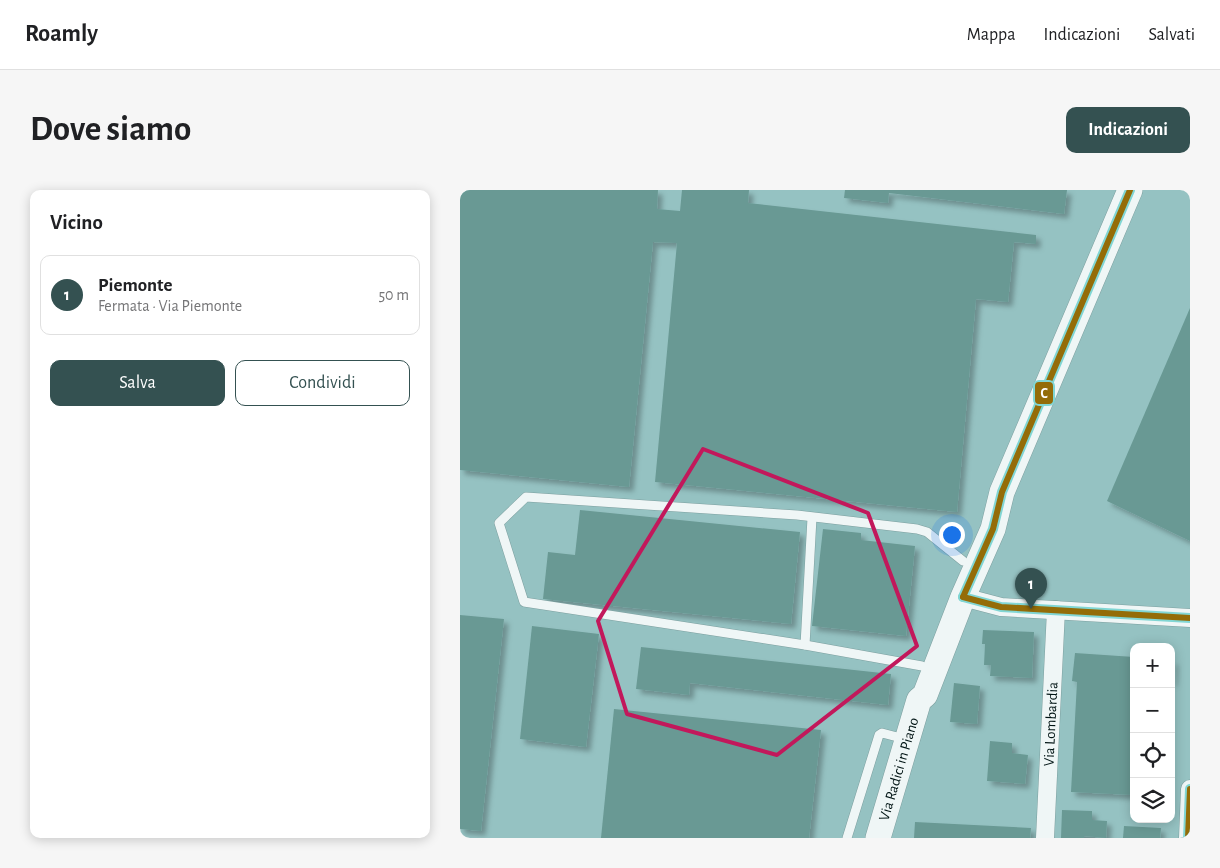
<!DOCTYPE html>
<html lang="it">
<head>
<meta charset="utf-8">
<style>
	:root { --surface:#fff; --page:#f6f6f6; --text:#202124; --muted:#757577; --line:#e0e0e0; --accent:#345151 }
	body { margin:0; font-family:"Alegreya Sans",sans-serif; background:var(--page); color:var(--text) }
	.controls { position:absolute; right:15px; bottom:15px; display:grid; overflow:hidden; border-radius:10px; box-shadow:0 2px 12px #0003 }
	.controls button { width:45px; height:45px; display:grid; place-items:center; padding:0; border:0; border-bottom:1px solid var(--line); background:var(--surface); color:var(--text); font:25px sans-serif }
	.you { position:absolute; left:491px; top:344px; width:18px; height:18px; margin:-12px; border:4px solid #fff; border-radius:50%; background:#1a73e8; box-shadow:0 0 0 8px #1a73e833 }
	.badge { display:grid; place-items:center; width:32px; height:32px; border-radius:50%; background:var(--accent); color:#fff; font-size:16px; font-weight:700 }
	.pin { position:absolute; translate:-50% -41px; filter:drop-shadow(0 1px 2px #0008) }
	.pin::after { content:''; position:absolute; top:26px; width:18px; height:15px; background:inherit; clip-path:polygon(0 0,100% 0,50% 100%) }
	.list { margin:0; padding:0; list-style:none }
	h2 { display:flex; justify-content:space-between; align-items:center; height:65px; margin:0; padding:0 20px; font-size:21px }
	h2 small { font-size:16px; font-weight:400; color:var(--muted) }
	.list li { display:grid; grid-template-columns:32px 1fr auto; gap:15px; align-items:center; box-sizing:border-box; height:80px; margin:0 10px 10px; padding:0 10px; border:1px solid var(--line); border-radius:10px }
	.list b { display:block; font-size:19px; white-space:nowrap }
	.list p { margin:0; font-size:16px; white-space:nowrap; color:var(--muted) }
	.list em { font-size:16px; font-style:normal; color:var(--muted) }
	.actions { display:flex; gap:10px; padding:15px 20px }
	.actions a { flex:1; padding:11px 0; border:1px solid var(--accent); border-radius:10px; text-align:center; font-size:18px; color:var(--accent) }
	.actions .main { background:var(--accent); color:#fff }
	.icon { flex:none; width:28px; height:28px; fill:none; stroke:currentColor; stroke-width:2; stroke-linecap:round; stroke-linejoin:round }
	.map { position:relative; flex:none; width:730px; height:648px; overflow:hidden; border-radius:10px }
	header { display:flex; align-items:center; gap:30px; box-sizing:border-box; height:70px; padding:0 25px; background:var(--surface); border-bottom:1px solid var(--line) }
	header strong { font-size:24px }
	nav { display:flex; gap:28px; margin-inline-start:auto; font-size:18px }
	.intro { display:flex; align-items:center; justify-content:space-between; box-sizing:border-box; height:120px; padding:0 30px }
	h1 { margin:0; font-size:35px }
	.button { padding:12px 22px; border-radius:10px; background:var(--accent); color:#fff; font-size:18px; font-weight:700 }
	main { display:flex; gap:30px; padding:0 30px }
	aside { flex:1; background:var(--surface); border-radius:10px; box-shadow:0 2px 12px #0003 }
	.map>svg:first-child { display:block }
	.building { fill:#699994; filter:url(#shadow) }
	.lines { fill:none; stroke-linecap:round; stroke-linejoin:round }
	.lane-casing { stroke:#7c9f9f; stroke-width:10 }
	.street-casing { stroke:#7c9f9f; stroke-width:19 }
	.secondary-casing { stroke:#7c9f9f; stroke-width:26 }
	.lane { stroke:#eff6f6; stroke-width:9 }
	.street { stroke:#eff6f6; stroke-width:18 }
	.secondary { stroke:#eff6f6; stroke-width:25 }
	.bus-1-casing { stroke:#81d6d4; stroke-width:10 }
	.bus-1 { stroke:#946c08; stroke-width:6 }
	.marked { fill:none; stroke:#c2185b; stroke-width:4; stroke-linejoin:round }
	.labels { text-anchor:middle; stroke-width:4; stroke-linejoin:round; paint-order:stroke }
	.street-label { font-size:15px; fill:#001414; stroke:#81d6d4 }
	.line-badge { stroke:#81d6d4; stroke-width:2 }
	.badge-label { font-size:14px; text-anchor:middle; font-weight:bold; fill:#fff }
</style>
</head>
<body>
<header>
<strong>Roamly</strong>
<nav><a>Mappa</a><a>Indicazioni</a><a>Salvati</a></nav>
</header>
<div class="intro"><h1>Dove siamo</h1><a class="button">Indicazioni</a></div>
<main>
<aside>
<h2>Vicino<small></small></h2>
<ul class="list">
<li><span class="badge">1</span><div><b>Piemonte</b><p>Fermata · Via Piemonte</p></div><em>50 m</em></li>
</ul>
<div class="actions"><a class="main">Salva</a><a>Condividi</a></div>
</aside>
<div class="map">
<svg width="730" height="648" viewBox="0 0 730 648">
	<defs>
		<filter id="shadow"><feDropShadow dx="4.5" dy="4.5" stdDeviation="2.5" flood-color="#0004"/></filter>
	</defs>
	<rect width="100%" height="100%" fill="#95c2c2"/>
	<g class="building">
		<path d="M 0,0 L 198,0 L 197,19 L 220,21 L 222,0 L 289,0 L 288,13 L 576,45 L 576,54 L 554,52 L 548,112 L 516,109 L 497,322 L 195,292 L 217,53 L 193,52 L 169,297 L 0,280 Z"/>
		<path d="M 385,0 L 607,0 L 604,24 L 429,3 L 428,13 L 384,8 Z"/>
		<path d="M 730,118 L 730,351 L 647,311 Z"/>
		<path d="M 120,320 L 340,342 L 331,434 L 83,409 L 88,362 L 115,365 Z"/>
		<path d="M 363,339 L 401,343 L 401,350 L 455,356 L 446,446 L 352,436 Z"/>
		<path d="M 0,425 L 44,429 L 21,641 L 0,639 Z"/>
		<path d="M 72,436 L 139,444 L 126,557 L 60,549 Z"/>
		<path d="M 523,440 L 574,442 L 572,488 L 530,486 L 531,475 L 524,475 L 525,454 L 522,454 Z"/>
		<path d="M 181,457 L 431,484 L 428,515 L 230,493 L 229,505 L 176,499 Z"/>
		<path d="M 615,463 L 674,467 L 674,605 L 611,602 L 617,492 L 612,491 Z"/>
		<path d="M 711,470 L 714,471 L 713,492 L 711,492 Z"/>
		<path d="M 494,493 L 520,496 L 517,534 L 490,532 Z"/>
		<path d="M 154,519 L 361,540 L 349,648 L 141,648 Z"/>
		<path d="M 530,551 L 552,553 L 552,563 L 568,565 L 565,594 L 527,591 Z"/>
		<path d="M 602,620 L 632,621 L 632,630 L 647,631 L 646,648 L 624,646 L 624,648 L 601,648 Z"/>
		<path d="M 455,632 L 571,638 L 570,648 L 454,648 Z"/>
		<path d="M 664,636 L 701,638 L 700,648 L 663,648 Z"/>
	</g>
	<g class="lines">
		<g class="lane-casing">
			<g id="lane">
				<path d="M 345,455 L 352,328"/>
				<path d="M 462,476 L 345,455 L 64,412 L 39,333 L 66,307 L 337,325 L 457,339 L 467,342 L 503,371"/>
				<path d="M 387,648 L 419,545 L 422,543 L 445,549"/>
			</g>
		</g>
		<g class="street-casing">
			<g id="street">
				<path d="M 503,407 L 541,417 L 730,428"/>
				<path id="s1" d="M 585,648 L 596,420"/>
				<path d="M 728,648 L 730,599"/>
			</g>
		</g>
		<g class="secondary-casing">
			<g id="secondary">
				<path id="s2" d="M 418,648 L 459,510 L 465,505 L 503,407 L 533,339 L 542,302 L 670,0"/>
			</g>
		</g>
		<use href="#lane" class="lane"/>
		<use href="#street" class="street"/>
		<use href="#secondary" class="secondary"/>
		<g class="bus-1-casing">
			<g id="bus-1">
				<path d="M 503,407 L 533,339 L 542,302 L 670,0"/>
				<path d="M 503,407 L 541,417 L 730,428"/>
				<path d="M 728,648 L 730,599"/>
			</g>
		</g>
		<use href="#bus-1" class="bus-1"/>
	</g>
	<path class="marked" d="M 243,259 L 408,323 L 457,456 L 317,565 L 167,524 L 138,431 Z"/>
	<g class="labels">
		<g class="street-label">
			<text dy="5" stroke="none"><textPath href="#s1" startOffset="114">Via Lombardia</textPath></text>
			<text dy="5" stroke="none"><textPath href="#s2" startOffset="72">Via Radici in Piano</textPath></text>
		</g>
	</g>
	<rect class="line-badge" x="574" y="191" width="20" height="24" rx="5" fill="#946c08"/>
	<g class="badge-label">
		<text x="584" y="208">C</text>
	</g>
</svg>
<div class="controls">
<button>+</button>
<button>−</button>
<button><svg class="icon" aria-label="locate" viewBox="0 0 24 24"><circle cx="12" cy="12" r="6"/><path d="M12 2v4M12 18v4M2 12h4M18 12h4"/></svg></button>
<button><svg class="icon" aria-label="layers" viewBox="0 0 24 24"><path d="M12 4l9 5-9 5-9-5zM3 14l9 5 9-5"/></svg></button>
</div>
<div class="you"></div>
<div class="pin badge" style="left:571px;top:419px">1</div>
</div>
</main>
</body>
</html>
